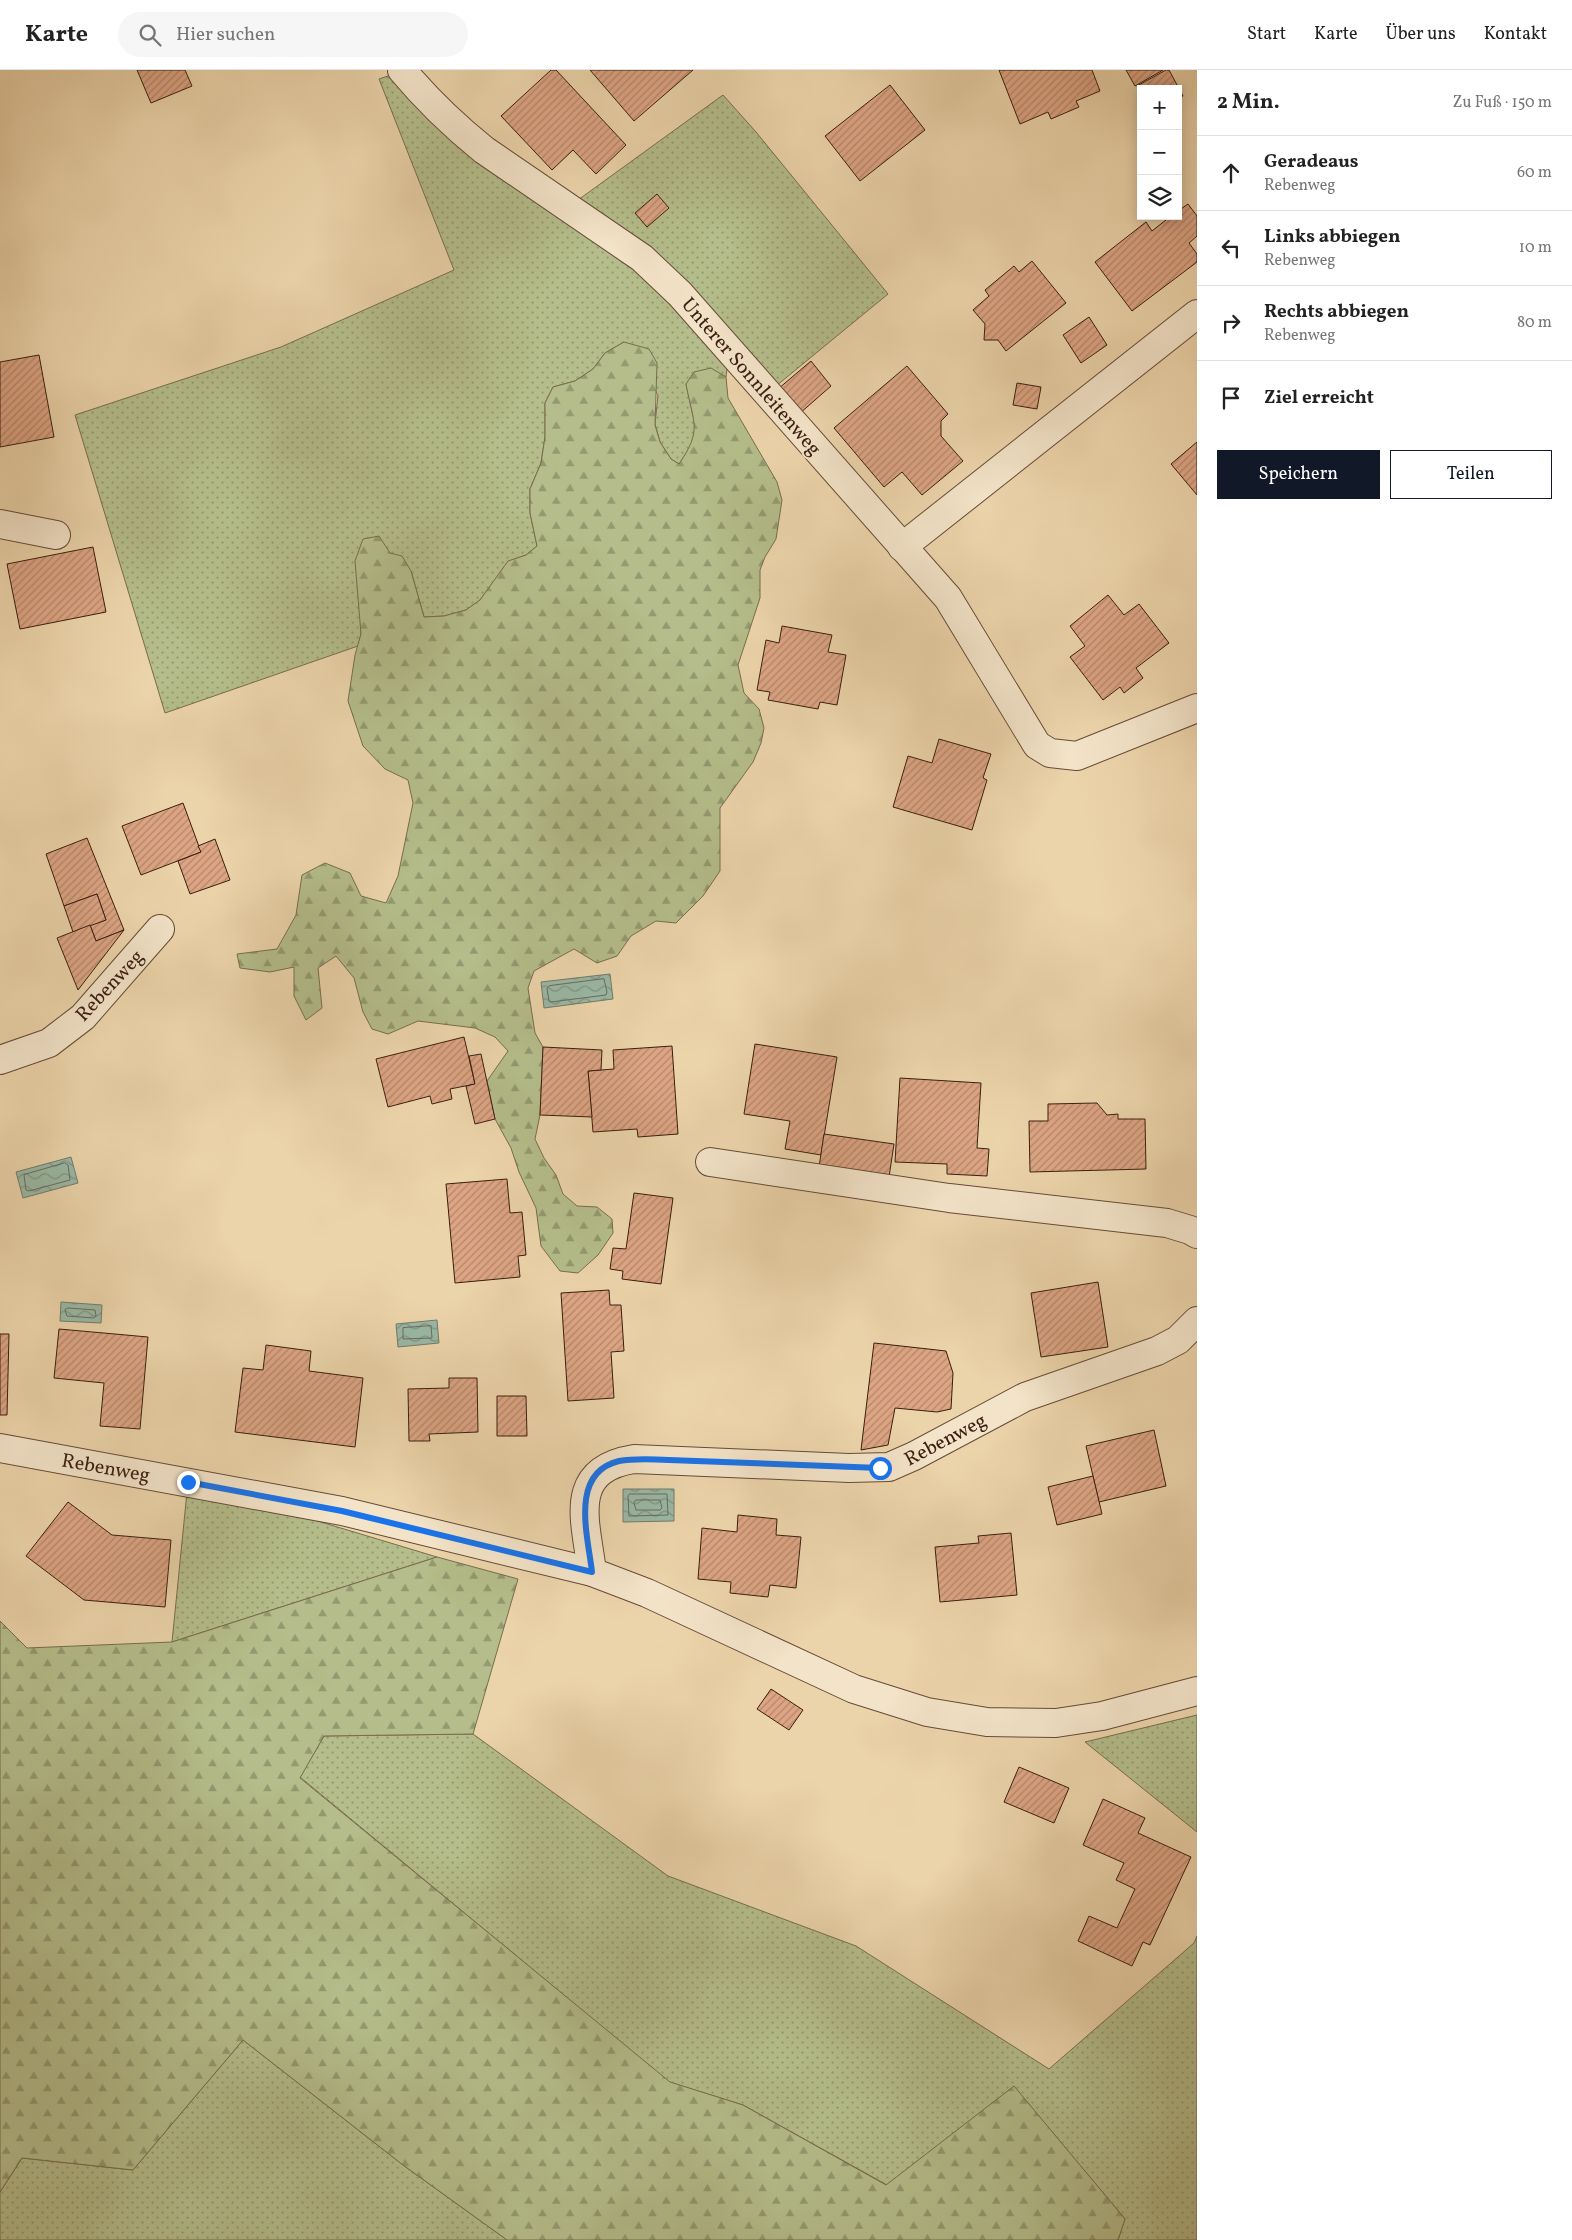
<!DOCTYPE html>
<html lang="de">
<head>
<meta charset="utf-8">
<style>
	:root { --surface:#fff; --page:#f6f6f6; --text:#222; --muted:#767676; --line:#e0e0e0; --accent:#111827 }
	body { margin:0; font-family:Vollkorn,serif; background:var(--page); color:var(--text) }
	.controls { position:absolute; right:15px; top:15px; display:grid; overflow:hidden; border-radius:0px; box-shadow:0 2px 12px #0003 }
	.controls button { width:45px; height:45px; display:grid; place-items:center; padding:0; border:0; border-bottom:1px solid var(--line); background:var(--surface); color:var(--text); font:25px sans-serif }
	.stop { position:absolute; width:15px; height:15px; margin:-11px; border:4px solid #1a73e8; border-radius:50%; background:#fff }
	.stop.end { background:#1a73e8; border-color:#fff; box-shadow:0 1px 5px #0008 }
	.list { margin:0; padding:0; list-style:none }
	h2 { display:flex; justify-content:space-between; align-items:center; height:65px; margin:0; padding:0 20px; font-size:21px }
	h2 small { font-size:16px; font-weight:400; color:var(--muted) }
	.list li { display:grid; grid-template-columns:32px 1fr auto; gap:15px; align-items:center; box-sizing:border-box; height:75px; padding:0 20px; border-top:1px solid var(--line) }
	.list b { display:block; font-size:19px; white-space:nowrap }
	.list p { margin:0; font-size:16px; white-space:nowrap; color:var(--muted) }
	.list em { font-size:16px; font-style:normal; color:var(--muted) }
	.actions { display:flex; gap:10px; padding:15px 20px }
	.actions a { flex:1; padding:11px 0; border:1px solid var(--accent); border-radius:0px; text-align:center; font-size:18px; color:var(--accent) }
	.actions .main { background:var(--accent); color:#fff }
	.icon { flex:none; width:28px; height:28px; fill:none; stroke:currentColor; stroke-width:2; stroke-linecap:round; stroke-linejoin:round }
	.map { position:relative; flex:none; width:1197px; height:2170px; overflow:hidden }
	header { display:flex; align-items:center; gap:30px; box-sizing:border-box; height:70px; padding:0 25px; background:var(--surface); border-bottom:1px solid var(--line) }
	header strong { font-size:24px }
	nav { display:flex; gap:28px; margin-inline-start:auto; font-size:18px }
	.search { width:350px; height:45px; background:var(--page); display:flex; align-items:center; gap:12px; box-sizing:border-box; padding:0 18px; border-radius:28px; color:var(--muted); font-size:19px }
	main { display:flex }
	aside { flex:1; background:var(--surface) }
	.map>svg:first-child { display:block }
	.green { fill:url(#green-dots); stroke:#776d4e }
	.forest { fill:url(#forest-firs); stroke:#776d4e }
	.water { fill:url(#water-waves); stroke:#737a6a }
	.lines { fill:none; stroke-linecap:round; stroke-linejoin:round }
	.shore { stroke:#6a6a5b; stroke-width:1 }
	.building { fill:url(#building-hatch); stroke:#3a1d11 }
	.minor-casing { stroke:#664b37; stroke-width:30 }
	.minor { stroke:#f3e3c8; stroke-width:28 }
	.route { stroke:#1a73e8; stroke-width:6 }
	.labels { text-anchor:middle; stroke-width:4; stroke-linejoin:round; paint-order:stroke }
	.street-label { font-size:20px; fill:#3a1d11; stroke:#f3e3c8 }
</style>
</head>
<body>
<header>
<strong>Karte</strong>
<div class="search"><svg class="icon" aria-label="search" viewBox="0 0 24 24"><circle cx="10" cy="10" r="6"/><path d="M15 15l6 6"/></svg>Hier suchen</div>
<nav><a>Start</a><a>Karte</a><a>Über uns</a><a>Kontakt</a></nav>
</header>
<main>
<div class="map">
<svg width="1197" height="2170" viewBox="0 0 1197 2170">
	<defs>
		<pattern id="green-dots" width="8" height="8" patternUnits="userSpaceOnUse" patternTransform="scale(1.25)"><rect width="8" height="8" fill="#b4bd8b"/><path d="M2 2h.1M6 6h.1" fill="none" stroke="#939970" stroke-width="1.8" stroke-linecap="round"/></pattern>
		<pattern id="forest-firs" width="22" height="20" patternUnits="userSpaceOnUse" patternTransform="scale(1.25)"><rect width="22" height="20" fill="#b4bd8b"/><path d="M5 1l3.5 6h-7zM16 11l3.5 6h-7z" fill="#939970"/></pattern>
		<pattern id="water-waves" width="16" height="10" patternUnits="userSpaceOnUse" patternTransform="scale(1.25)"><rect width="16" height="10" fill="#99b8a5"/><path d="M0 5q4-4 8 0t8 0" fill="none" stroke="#7e9585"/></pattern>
		<pattern id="building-hatch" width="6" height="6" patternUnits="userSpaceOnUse" patternTransform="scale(1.25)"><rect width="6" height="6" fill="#dda584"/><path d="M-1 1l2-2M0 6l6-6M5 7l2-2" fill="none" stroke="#b4866b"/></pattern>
	</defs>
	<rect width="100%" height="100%" fill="#ecd4aa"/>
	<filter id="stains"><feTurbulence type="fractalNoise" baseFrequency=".004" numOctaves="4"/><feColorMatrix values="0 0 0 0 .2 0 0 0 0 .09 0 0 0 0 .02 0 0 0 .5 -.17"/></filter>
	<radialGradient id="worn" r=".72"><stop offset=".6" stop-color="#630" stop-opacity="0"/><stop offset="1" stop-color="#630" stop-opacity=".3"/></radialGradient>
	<g class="green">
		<path d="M 394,4 L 637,196 L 728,291 L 726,307 L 710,298 L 686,314 L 696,359 L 691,376 L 679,394 L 671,389 L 660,372 L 655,354 L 658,325 L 624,272 L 605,283 L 593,299 L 575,311 L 553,317 L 545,333 L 545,367 L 541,393 L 530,419 L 530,443 L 537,476 L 526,485 L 508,492 L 480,530 L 466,540 L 444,546 L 424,547 L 411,501 L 360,530 L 361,564 L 358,576 L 165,643 L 75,345 L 281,277 L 454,200 L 379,9 Z"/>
		<path d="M 723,25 L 756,62 L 888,224 L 776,316 L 578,130 Z"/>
		<path d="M 188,1412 L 437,1487 L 172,1572 Z"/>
		<path d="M 1197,1645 L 1197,1762 L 1085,1672 Z"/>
		<path d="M 473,1664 L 668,1806 L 856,1876 L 1049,1999 L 1194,1873 L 1197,1866 L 1197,2170 L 1118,2170 L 1125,2149 L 1014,2017 L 887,2115 L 743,2035 L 669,2012 L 300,1707 L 324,1666 Z"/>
		<path d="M 243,1970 L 403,2095 L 507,2170 L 0,2170 L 0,2122 L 22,2088 L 133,2100 Z"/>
	</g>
	<g class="forest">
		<path d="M 624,272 L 649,279 L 657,293 L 655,355 L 660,372 L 671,389 L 679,394 C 703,359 693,353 686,314 L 694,302 L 711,298 L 726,307 L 728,328 L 777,412 L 782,430 L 776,469 L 765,487 L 760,500 L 760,528 L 738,595 L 744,623 L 759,639 L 764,658 L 761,673 L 753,692 L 720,738 L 720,801 L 703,826 L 676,853 L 656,851 L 631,866 L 617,886 L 597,893 L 574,879 L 534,901 L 528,918 L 535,963 L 543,977 L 540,1045 L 535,1069 L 544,1088 L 556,1105 L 563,1124 L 577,1136 L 597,1137 L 612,1149 L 613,1163 L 598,1185 L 578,1203 L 560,1201 L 541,1176 L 536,1138 L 519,1102 L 511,1078 L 495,1049 L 487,1011 L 508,981 L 495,967 L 475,958 L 418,951 L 388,964 L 372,959 L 363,942 L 354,908 L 336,886 L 318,898 L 322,938 L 306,950 L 294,926 L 294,897 L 270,902 L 240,898 L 237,884 L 277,879 L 296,845 L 302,805 L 325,793 L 350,803 L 361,826 L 386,833 L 398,806 L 413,733 L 408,710 L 385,699 L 363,676 L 348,631 L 355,585 L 361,564 L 355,491 L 363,469 L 379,466 L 390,483 L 402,486 L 411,501 L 424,547 L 444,546 L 466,540 L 480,530 L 508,491 L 526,485 L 537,476 L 530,443 L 530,419 L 541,393 L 545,367 L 545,333 L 553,317 L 575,311 L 593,299 L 605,283 Z"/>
		<path d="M 437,1487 L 518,1509 L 473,1664 L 324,1666 L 300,1708 L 670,2012 L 743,2035 L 886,2115 L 1014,2016 L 1125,2149 L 1118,2170 L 507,2170 L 403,2095 L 243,1970 L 133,2100 L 22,2088 L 0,2122 L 0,1551 L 27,1578 L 172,1572 Z"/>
	</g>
	<g class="water">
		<path d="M 610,904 L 613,929 L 544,938 L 541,912 Z"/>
		<path d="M 71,1087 L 78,1113 L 23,1128 L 16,1102 Z"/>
		<path d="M 61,1232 L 102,1235 L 101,1253 L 60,1251 Z"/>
		<path d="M 437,1250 L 439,1273 L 398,1277 L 396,1254 Z"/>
		<path d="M 623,1419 L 674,1419 L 674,1451 L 623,1452 Z"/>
	</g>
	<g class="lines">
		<g class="shore">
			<path d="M 604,909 L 607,922 L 606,925 L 551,932 L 549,931 L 547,919 L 549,916 Z"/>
			<path d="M 65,1093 L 68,1095 L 70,1110 L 29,1121 L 26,1120 L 24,1105 Z"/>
			<path d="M 68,1238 L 95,1240 L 96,1246 L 94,1248 L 67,1246 L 65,1240 Z"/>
			<path d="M 431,1256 L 432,1268 L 403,1269 L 403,1258 Z"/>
			<path d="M 630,1424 L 667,1424 L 668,1445 L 629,1446 L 628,1426 Z"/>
			<path d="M 636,1430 L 660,1430 L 662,1438 L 660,1440 L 636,1440 L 634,1433 Z"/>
		</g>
	</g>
	<g class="building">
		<path d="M 137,0 L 185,0 L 192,16 L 151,33 Z"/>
		<path d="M 551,0 L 556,0 L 626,75 L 596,104 L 573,80 L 552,100 L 501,46 Z"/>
		<path d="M 590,0 L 693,0 L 634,51 Z"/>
		<path d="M 999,0 L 1092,0 L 1100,21 L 1076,31 L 1079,37 L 1051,49 L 1048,42 L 1020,54 Z"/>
		<path d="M 1126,0 L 1163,0 L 1135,16 Z"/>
		<path d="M 1166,0 L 1169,0 L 1183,26 L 1178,28 L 1178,19 L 1141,19 L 1141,23 L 1137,16 Z"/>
		<path d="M 890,15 L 925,60 L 860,111 L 825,66 Z"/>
		<path d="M 657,124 L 669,138 L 647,157 L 635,143 Z"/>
		<path d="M 1188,134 L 1197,146 L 1197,166 L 1189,173 L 1197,184 L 1197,192 L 1132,241 L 1095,192 L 1146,152 L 1152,161 L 1171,146 L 1178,146 L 1178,141 Z"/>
		<path d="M 1032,191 L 1066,233 L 1006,281 L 998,270 L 984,270 L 985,254 L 973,240 L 989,226 L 985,220 L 1014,196 L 1019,202 Z"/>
		<path d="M 1089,247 L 1107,275 L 1081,293 L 1063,265 Z"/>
		<path d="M 39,285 L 54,367 L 0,377 L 0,292 Z"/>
		<path d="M 811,291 L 831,316 L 799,344 L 778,319 Z"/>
		<path d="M 907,296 L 948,344 L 941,351 L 941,366 L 963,391 L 922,425 L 902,402 L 884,417 L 834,358 Z"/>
		<path d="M 1017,313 L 1041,317 L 1037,339 L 1013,335 Z"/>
		<path d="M 1197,372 L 1197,425 L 1171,394 Z"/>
		<path d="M 93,477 L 106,542 L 20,559 L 7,494 Z"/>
		<path d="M 1108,525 L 1124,545 L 1139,534 L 1169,573 L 1136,598 L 1143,608 L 1124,623 L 1120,617 L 1103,630 L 1070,587 L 1085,576 L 1070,556 Z"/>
		<path d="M 782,556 L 832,565 L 828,582 L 846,585 L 837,635 L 820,632 L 818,639 L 768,630 L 770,622 L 757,620 L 766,570 L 779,573 Z"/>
		<path d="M 939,669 L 991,684 L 983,708 L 987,710 L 972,760 L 893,737 L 908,686 L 932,693 Z"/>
		<path d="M 183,733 L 201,782 L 141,805 L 122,756 Z"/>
		<path d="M 87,768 L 124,860 L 96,871 L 90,855 L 106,850 L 97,824 L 64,836 L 46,784 Z"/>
		<path d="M 215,769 L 230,810 L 190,824 L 178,791 L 201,782 L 198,776 Z"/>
		<path d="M 97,824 L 106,850 L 73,862 L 64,836 Z"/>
		<path d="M 90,855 L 96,871 L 124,860 L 78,920 L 57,868 Z"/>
		<path d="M 464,967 L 475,1014 L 450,1019 L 452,1029 L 432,1034 L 430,1026 L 388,1037 L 376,989 Z"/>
		<path d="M 755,974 L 837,987 L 821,1085 L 785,1079 L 790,1051 L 744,1044 Z"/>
		<path d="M 672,976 L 678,1064 L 638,1067 L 637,1059 L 593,1062 L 588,1001 L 614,999 L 613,980 Z"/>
		<path d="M 543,977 L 602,980 L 601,1000 L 588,1001 L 592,1047 L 540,1045 Z"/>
		<path d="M 481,984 L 495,1049 L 475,1054 L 466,1016 L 475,1014 L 469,986 Z"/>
		<path d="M 900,1008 L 981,1013 L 977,1078 L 989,1079 L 987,1106 L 947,1104 L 947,1094 L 895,1092 Z"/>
		<path d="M 1097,1033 L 1107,1045 L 1118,1044 L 1118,1049 L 1145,1049 L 1146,1099 L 1030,1102 L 1029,1051 L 1048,1051 L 1048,1034 Z"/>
		<path d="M 824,1064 L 894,1074 L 889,1107 L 819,1097 Z"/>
		<path d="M 507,1109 L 510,1143 L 522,1142 L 526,1185 L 518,1186 L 520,1207 L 455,1213 L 446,1114 Z"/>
		<path d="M 634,1123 L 673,1128 L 661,1214 L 622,1209 L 623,1201 L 610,1199 L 613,1178 L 626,1179 Z"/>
		<path d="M 1098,1212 L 1108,1277 L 1041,1287 L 1031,1223 Z"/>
		<path d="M 609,1220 L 610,1235 L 621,1235 L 624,1281 L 611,1282 L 614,1328 L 568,1331 L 561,1223 Z"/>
		<path d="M 59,1259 L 148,1267 L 140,1359 L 100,1356 L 104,1313 L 54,1308 Z"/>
		<path d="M 0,1264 L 9,1264 L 7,1345 L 0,1345 Z"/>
		<path d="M 874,1273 L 946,1281 L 953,1303 L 951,1339 L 937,1342 L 895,1338 L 888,1375 L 861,1380 Z"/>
		<path d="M 266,1275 L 311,1281 L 309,1301 L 363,1308 L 355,1377 L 235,1362 L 243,1298 L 263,1300 Z"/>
		<path d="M 449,1308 L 477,1308 L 478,1362 L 429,1364 L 430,1371 L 409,1371 L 408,1319 L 449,1318 Z"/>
		<path d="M 497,1326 L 526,1326 L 527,1366 L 497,1366 Z"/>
		<path d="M 1154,1360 L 1166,1416 L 1099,1432 L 1086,1376 Z"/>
		<path d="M 1093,1406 L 1102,1444 L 1057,1455 L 1048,1417 Z"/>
		<path d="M 68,1432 L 112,1465 L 171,1470 L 165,1537 L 84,1530 L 26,1486 Z"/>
		<path d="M 738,1445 L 777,1449 L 776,1465 L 801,1467 L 796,1518 L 770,1515 L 768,1527 L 730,1523 L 731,1512 L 698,1509 L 702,1458 L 737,1462 Z"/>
		<path d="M 1011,1463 L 1017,1525 L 940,1532 L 935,1477 L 979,1473 L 978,1466 Z"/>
		<path d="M 771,1619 L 803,1640 L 789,1660 L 757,1639 Z"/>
		<path d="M 1019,1697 L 1069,1718 L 1054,1753 L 1004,1732 Z"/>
		<path d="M 1103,1729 L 1145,1748 L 1138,1763 L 1191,1787 L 1150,1875 L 1143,1872 L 1132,1896 L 1078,1871 L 1089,1846 L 1117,1858 L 1135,1819 L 1116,1810 L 1124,1793 L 1083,1775 Z"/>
	</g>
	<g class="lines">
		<g class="minor-casing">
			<g id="minor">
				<path d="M 402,0 C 427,30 453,55 484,80 L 642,188 L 680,224 L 948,528 L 1037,675 L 1050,683 L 1077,686 L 1197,638"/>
				<path d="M 0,454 L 56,465"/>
				<path d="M 902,477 L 1197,244"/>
				<path d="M 0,990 L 49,973 L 83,947 L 160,859"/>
				<path d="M 710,1092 L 949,1128 L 1167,1153 L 1190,1160 L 1197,1164"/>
				<path d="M 0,1378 L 342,1441 L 592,1502 L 647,1523 L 854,1619 L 927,1642 L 987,1652 L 1056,1653 L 1102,1646 L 1197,1621"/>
				<path d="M 592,1502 C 586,1451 566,1400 634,1389 L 849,1398 L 889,1397 L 914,1386 L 1025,1327 L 1157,1281 L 1178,1270 L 1197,1251"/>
			</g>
		</g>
		<use href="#minor" class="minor"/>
	</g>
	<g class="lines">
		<path class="route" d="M 188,1412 L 342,1441 L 592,1502 C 588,1466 569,1403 619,1391 C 635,1388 652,1389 669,1390 L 880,1398"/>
	</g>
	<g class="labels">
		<g class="street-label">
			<text transform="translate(752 306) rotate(49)" y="7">Unterer Sonnleitenweg</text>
			<text transform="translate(109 915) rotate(-47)" y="7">Rebenweg</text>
			<text transform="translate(945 1369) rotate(-28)" y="7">Rebenweg</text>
			<text transform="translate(106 1397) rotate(10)" y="7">Rebenweg</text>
		</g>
	</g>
	<rect width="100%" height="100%" filter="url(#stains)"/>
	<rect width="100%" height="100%" fill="url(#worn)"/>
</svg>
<div class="controls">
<button>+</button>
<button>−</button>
<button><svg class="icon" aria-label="layers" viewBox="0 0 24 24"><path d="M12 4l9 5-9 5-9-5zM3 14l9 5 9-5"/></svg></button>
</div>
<div class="stop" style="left:880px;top:1398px"></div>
<div class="stop end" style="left:188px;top:1412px"></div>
</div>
<aside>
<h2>2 Min.<small>Zu Fuß · 150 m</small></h2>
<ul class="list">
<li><svg class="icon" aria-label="ahead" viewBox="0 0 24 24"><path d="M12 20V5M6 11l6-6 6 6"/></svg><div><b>Geradeaus</b><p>Rebenweg</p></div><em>60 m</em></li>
<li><svg class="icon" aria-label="left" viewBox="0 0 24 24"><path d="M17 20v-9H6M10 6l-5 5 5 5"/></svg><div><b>Links abbiegen</b><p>Rebenweg</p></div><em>10 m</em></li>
<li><svg class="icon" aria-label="right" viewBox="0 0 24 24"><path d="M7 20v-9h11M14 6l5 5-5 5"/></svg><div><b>Rechts abbiegen</b><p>Rebenweg</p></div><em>80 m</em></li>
<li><svg class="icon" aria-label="arrive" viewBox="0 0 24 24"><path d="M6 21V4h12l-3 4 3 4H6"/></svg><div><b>Ziel erreicht</b></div></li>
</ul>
<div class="actions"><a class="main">Speichern</a><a>Teilen</a></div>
</aside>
</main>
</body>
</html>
